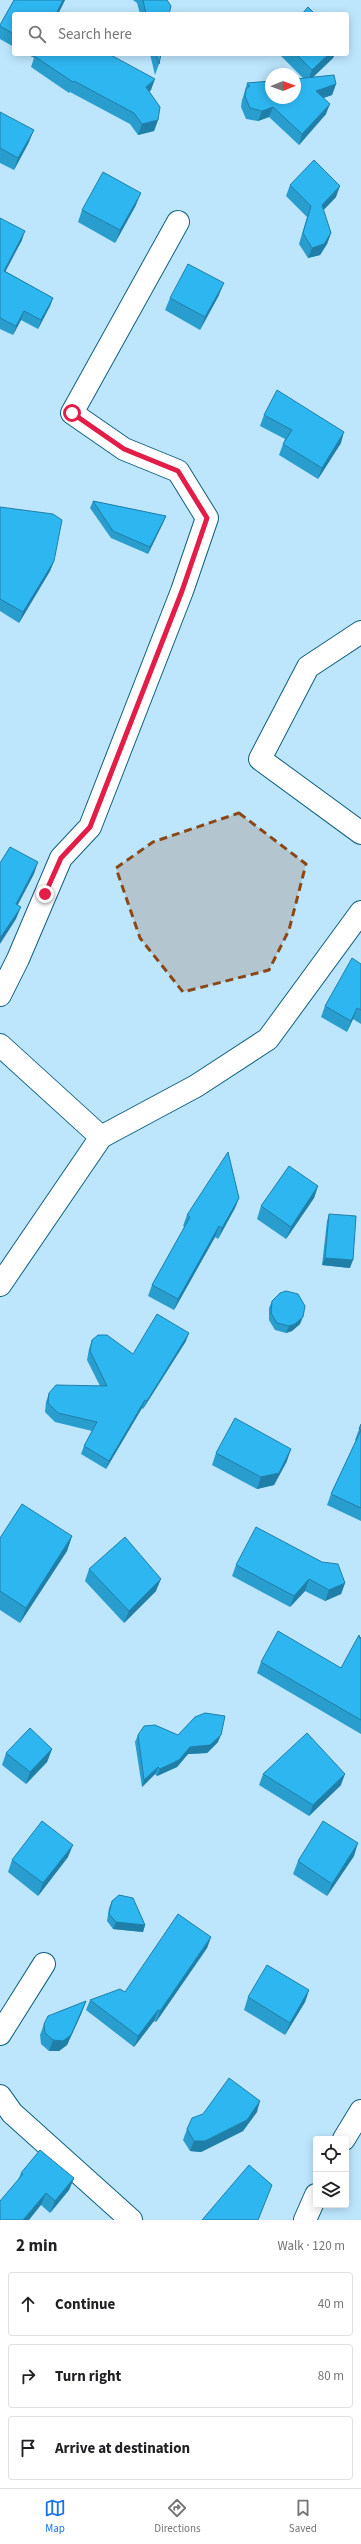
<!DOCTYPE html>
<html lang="en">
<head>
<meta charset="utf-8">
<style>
	:root { --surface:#fff; --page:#f2f2f2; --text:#202124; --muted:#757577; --line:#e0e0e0; --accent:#1a73e8 }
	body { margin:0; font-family:"Source Sans 3",sans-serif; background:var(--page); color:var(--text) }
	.controls { position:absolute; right:12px; bottom:12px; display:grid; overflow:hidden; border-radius:4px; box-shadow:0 2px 10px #0003 }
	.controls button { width:36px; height:36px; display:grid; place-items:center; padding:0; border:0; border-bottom:1px solid var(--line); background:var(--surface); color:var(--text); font:20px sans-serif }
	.compass { position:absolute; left:265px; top:68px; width:36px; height:36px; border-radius:50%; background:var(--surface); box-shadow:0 2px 10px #0003; rotate:89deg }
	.stop { position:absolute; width:12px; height:12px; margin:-9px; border:3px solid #e11d48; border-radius:50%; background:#fff }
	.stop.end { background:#e11d48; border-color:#fff; box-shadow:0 1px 4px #0008 }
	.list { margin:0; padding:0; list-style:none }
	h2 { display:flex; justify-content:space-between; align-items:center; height:52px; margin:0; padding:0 16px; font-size:17px }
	h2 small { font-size:13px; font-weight:400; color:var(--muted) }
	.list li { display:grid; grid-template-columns:26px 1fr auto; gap:12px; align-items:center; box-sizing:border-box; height:64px; margin:0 8px 8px; padding:0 8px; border:1px solid var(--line); border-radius:4px }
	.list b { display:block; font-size:15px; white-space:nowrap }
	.list em { font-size:13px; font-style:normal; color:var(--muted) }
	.icon { flex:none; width:22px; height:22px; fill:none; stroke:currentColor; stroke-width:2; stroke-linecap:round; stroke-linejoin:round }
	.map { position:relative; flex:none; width:361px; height:2220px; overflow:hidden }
	.search { position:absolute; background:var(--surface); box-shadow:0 2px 10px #0003; left:12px; right:12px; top:12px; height:44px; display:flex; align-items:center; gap:10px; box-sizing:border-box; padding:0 14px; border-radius:4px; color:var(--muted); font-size:15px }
	.sheet { height:268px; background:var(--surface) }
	nav { display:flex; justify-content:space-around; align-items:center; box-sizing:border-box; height:56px; border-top:1px solid var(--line); background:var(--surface); font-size:11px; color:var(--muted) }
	nav a { display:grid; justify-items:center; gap:2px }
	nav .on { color:var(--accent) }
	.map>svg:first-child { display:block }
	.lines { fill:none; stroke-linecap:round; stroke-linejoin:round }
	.minor-casing { stroke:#116081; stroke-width:24 }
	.minor { stroke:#fff; stroke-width:22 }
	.wall { fill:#289dce }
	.shaded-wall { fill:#207fa8 }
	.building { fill:#2eb6f0; stroke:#207fa8 }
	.route { stroke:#e11d48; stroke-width:5 }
	.marked { fill:#8b4817; fill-opacity:0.2; stroke:#8b4817; stroke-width:3; stroke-dasharray:8 5; stroke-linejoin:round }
</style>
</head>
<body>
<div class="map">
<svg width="361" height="2220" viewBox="0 0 361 2220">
	<rect width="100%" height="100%" fill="#bde6fd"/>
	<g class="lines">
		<g class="minor-casing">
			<g id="minor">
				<path d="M 361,632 L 308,667 L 260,759 L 361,833"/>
				<path d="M 0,995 L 18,959 L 61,858 L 90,827 L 182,591 L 207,518 L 178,471 L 124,449 L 72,413 L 178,222"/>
				<path d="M 0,1045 L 101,1137"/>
				<path d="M 0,1285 L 101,1137 L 196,1086 L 268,1039 L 361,912"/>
				<path d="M 0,2034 L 44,1964"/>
				<path d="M 0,2096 L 12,2113 L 131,2220"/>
				<path d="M 344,2139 L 361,2111"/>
				<path d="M 305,2220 L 316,2195"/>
			</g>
		</g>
		<use href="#minor" class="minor"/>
	</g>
	<g class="wall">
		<path d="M 14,0 L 65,0 L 58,14 L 14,14 L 14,47 L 0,39 L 0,25 Z"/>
		<path d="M 133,0 L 167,0 L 169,14 L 140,14 L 137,3 Z"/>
		<path d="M 27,54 L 109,54 L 151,90 L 149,91 L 158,120 L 154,131 L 138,135 L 130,124 L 70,92 L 69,93 L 31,67 L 34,58 Z"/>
		<path d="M 150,54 L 161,54 L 159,64 L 155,75 Z"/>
		<path d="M 279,54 L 335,54 L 333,58 L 313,77 L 336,84 L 332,95 L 323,98 L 326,114 L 299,145 L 269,117 L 258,121 L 246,119 L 241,107 L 242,100 L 244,94 L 247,83 L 303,78 Z"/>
		<path d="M 0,112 L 29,142 L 14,170 L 0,163 Z"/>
		<path d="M 290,185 L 336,197 L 323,210 L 331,233 L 327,244 L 320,255 L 308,258 L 299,244 L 307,217 L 286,196 Z"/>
		<path d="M 136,205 L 115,243 L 78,222 L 82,210 Z"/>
		<path d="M 0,218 L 22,240 L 5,271 L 53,298 L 50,306 L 38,329 L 21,320 L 13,335 L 0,329 Z"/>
		<path d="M 219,295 L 200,330 L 165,310 L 170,298 Z"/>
		<path d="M 264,415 L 341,443 L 318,479 L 279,455 L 283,444 L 285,439 L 260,426 Z"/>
		<path d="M 93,501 L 166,516 L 163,523 L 148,554 L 111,538 L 90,508 Z"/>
		<path d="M 0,507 L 54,561 L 50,571 L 19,623 L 0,611 Z"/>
		<path d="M 361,964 L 361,1024 L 353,1019 L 347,1032 L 321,1017 L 325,1006 Z"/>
		<path d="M 318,1186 L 314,1198 L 286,1239 L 257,1219 L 261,1206 Z"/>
		<path d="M 239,1198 L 235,1208 L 218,1239 L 215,1237 L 174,1310 L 148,1296 L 152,1285 L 185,1227 L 183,1226 L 187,1215 Z"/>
		<path d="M 329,1214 L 350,1268 L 322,1265 L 327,1221 Z"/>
		<path d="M 272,1301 L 300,1324 L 292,1331 L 286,1333 L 275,1330 L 269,1320 L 269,1308 Z"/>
		<path d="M 92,1340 L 133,1354 L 186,1341 L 143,1409 L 142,1408 L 106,1469 L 81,1454 L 84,1446 L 92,1431 L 55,1422 L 45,1412 L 46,1402 L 49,1393 L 100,1386 L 87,1360 L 89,1349 Z"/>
		<path d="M 361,1424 L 361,1521 L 327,1505 L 331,1494 L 356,1441 L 355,1440 Z"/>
		<path d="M 216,1453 L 287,1461 L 274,1485 L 257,1489 L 212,1465 Z"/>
		<path d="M 72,1536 L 67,1551 L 20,1623 L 0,1610 L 0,1538 Z"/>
		<path d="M 236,1565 L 345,1583 L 341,1594 L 325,1601 L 305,1591 L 290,1607 L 232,1576 Z"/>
		<path d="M 89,1569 L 156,1591 L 124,1623 L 85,1581 Z"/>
		<path d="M 361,1637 L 361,1734 L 257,1673 L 261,1662 L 341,1668 Z"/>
		<path d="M 138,1735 L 178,1735 L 218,1742 L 207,1753 L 188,1754 L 177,1767 L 157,1776 L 155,1774 L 142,1787 L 135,1742 Z"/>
		<path d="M 52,1749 L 47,1762 L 26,1784 L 2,1765 L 6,1753 Z"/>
		<path d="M 263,1774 L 341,1785 L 309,1816 L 259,1785 Z"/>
		<path d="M 354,1856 L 327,1896 L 293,1874 L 298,1861 Z"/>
		<path d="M 68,1857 L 38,1896 L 8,1872 L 12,1860 Z"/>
		<path d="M 112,1901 L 145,1925 L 143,1932 L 113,1929 L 107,1921 L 109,1908 Z"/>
		<path d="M 211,1937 L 207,1948 L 156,2022 L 154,2021 L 134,2047 L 86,2010 L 90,2000 L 125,1992 Z"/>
		<path d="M 309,1990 L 305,2002 L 285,2035 L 244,2010 L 248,1997 Z"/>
		<path d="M 82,2012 L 67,2045 L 59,2051 L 49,2051 L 41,2044 L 40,2035 L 44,2024 Z"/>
		<path d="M 257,2112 L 243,2131 L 201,2152 L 190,2151 L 183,2140 L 187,2129 Z"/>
		<path d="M 21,2173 L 74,2178 L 69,2190 L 50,2213 L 41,2205 L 18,2180 Z"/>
	</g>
	<g class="shaded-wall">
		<path d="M 63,0 L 65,0 L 58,14 L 56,14 Z"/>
		<path d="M 329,54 L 335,54 L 333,58 L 307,83 L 312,70 Z"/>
		<path d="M 155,79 L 151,90 L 143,98 L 146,87 Z"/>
		<path d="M 336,84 L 332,95 L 312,102 L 316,91 Z"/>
		<path d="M 330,104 L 326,114 L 299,145 L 302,134 Z"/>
		<path d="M 273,107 L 269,117 L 258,121 L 262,111 Z"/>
		<path d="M 158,120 L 154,131 L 138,135 L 142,124 Z"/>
		<path d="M 34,130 L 29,142 L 14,170 L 18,158 Z"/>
		<path d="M 340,186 L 336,197 L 318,216 L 322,205 Z"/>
		<path d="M 141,193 L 136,205 L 115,243 L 120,230 Z"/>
		<path d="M 25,231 L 22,240 L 1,280 L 4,271 Z"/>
		<path d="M 331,233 L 327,244 L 320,255 L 308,258 L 312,248 Z"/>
		<path d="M 224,283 L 219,295 L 200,330 L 205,317 Z"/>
		<path d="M 53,298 L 50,306 L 38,329 L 41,320 Z"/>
		<path d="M 24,311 L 21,320 L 13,335 L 16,326 Z"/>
		<path d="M 344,432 L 341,443 L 318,479 L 322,468 Z"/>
		<path d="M 166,516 L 163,523 L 148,554 L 150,547 Z"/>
		<path d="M 54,561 L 50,571 L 19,623 L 23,612 Z"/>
		<path d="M 38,862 L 34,874 L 12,916 L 16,904 Z"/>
		<path d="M 21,907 L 16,919 L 0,944 L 0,938 Z"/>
		<path d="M 357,1008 L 353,1019 L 347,1032 L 351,1021 Z"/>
		<path d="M 318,1186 L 314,1198 L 286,1239 L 291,1227 Z"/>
		<path d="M 239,1198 L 235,1208 L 218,1239 L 222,1228 Z"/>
		<path d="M 219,1226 L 215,1237 L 174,1310 L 178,1299 Z"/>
		<path d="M 325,1258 L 353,1260 L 350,1268 L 322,1265 Z"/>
		<path d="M 303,1317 L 300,1324 L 292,1331 L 286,1333 L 289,1326 Z"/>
		<path d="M 189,1333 L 186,1341 L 143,1409 L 147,1401 Z"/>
		<path d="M 145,1400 L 142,1408 L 106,1469 L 109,1461 Z"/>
		<path d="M 291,1449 L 287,1461 L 274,1485 L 257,1489 L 261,1477 Z"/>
		<path d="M 72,1536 L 67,1551 L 20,1623 L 26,1608 Z"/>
		<path d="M 161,1579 L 156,1591 L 124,1623 L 129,1611 Z"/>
		<path d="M 309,1579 L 305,1591 L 290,1607 L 294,1596 Z"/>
		<path d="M 345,1583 L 341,1594 L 325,1601 L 329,1590 Z"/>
		<path d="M 221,1735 L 218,1742 L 207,1753 L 188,1754 L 177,1767 L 157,1776 L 160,1769 L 190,1747 Z"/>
		<path d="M 52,1749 L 47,1762 L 26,1784 L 30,1772 Z"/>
		<path d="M 158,1767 L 155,1774 L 142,1787 L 144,1780 Z"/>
		<path d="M 345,1774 L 341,1785 L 309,1816 L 313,1805 Z"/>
		<path d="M 358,1843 L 354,1856 L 327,1896 L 332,1884 Z"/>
		<path d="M 73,1845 L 68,1857 L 38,1896 L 43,1883 Z"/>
		<path d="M 116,1922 L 145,1925 L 143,1932 L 113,1929 Z"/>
		<path d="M 211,1937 L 207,1948 L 156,2022 L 160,2011 Z"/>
		<path d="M 309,1990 L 305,2002 L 285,2035 L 290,2023 Z"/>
		<path d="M 86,2001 L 82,2012 L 67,2045 L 59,2051 L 49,2051 L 53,2040 Z"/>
		<path d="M 158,2010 L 154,2021 L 134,2047 L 138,2036 Z"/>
		<path d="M 260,2101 L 257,2112 L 243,2131 L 201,2152 L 190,2151 L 194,2141 Z"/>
		<path d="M 74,2178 L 69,2190 L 50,2213 L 55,2201 Z"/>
		<path d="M 46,2193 L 41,2205 L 29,2220 L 23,2220 Z"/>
	</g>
	<g class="building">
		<path d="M 14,0 L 63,0 L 56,14 L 14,14 L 14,34 L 0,26 L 0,25 Z"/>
		<path d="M 143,0 L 167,0 L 171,6 L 169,14 L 146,14 Z"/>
		<path d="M 308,7 L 315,14 L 302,14 Z"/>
		<path d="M 36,54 L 109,54 L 155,79 L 146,87 L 160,107 L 158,120 L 142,124 L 134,113 L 74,81 L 73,82 L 34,56 Z"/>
		<path d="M 156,54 L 161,54 L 159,64 Z"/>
		<path d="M 296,54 L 329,54 L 312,70 Z"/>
		<path d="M 334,75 L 336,84 L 316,91 L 330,104 L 302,134 L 273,107 L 262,111 L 250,108 L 245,96 L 246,89 L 250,86 L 247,83 L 271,81 L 271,98 L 295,98 L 295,79 Z"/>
		<path d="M 0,112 L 34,130 L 18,158 L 0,148 Z"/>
		<path d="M 314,160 L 340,186 L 322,205 L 331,233 L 324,244 L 312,248 L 303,233 L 311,206 L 290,185 Z"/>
		<path d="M 103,172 L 141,193 L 120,230 L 82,210 Z"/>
		<path d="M 0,218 L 25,231 L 4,271 L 53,298 L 41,320 L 24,311 L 16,326 L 0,318 Z"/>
		<path d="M 188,264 L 224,283 L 205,317 L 170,298 Z"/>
		<path d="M 277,390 L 344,432 L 322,468 L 283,444 L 292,430 L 264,415 Z"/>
		<path d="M 93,501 L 166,516 L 150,547 L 113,531 Z"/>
		<path d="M 0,507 L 53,514 L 62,520 L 54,561 L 23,612 L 0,599 Z"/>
		<path d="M 10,847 L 38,862 L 16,904 L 21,907 L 0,938 L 0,863 Z"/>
		<path d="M 352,958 L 361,964 L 361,1010 L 357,1008 L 351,1021 L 325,1006 Z"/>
		<path d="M 228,1152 L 239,1198 L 222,1228 L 219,1226 L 178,1299 L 152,1285 L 190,1217 L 187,1215 Z"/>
		<path d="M 289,1166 L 318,1186 L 291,1227 L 261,1206 Z"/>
		<path d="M 329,1214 L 356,1216 L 353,1260 L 325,1258 Z"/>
		<path d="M 286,1291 L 298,1294 L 305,1306 L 303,1317 L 295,1324 L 289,1326 L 277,1323 L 271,1313 L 272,1301 L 280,1293 Z"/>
		<path d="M 157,1314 L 189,1333 L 147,1401 L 145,1400 L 109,1461 L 84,1446 L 97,1422 L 58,1413 L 48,1403 L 49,1393 L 56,1385 L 107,1386 L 90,1351 L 92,1340 L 98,1335 L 107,1335 L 133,1354 Z"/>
		<path d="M 235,1418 L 291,1449 L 279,1473 L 261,1477 L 216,1453 Z"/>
		<path d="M 361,1424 L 361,1430 L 359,1429 Z"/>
		<path d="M 361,1430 L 361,1508 L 331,1494 Z"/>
		<path d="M 22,1504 L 72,1536 L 26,1608 L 0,1591 L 0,1538 Z"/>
		<path d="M 256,1527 L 322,1562 L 338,1564 L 345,1583 L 329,1590 L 309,1579 L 294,1596 L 236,1565 Z"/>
		<path d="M 125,1537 L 161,1579 L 129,1611 L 89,1569 Z"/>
		<path d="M 278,1631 L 341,1668 L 359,1635 L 360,1639 L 361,1637 L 361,1720 L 261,1662 Z"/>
		<path d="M 205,1713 L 225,1716 L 221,1735 L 210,1745 L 190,1747 L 179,1760 L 160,1769 L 158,1767 L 144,1780 L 138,1735 L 144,1726 L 155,1725 L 178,1735 L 195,1717 Z"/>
		<path d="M 30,1728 L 52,1749 L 30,1772 L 6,1753 Z"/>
		<path d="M 307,1733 L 345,1774 L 313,1805 L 263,1774 Z"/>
		<path d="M 42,1821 L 73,1845 L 43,1883 L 12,1860 Z"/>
		<path d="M 323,1821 L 358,1843 L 332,1884 L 298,1861 Z"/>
		<path d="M 119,1895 L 133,1898 L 145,1925 L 116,1922 L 109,1914 L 112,1901 Z"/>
		<path d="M 178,1914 L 211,1937 L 160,2011 L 158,2010 L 138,2036 L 90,2000 L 120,1989 L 125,1992 Z"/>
		<path d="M 267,1965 L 309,1990 L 290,2023 L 248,1997 Z"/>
		<path d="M 86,2001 L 71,2035 L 63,2041 L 53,2040 L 45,2033 L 44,2024 L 48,2016 Z"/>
		<path d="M 229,2078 L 260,2101 L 247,2120 L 205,2141 L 194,2141 L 187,2129 L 192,2118 L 203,2114 Z"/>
		<path d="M 40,2150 L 74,2178 L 55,2201 L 46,2193 L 23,2220 L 0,2220 L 0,2201 L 23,2174 L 21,2173 Z"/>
		<path d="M 249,2165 L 272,2185 L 258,2220 L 202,2220 Z"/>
	</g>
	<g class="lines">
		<path class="route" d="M 45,894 L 61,858 L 90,827 L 182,591 L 207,518 L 178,471 L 124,449 L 72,413"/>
	</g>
	<path class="marked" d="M 239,813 L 306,864 L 289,930 L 269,970 L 183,992 L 140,938 L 116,868 L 153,842 Z"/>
</svg>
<div class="controls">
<button><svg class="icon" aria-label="locate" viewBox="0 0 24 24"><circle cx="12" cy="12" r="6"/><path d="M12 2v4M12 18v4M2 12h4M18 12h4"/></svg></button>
<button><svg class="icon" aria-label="layers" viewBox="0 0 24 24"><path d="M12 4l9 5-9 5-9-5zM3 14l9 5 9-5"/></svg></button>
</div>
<svg class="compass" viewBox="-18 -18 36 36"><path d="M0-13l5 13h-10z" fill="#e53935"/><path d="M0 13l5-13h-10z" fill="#757577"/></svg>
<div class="stop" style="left:72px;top:413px"></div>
<div class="stop end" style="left:45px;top:894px"></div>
<div class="search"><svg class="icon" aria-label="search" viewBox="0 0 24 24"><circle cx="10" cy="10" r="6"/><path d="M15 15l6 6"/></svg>Search here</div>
</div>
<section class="sheet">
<h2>2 min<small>Walk · 120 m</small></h2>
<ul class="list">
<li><svg class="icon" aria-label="ahead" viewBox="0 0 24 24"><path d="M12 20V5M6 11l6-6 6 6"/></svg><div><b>Continue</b></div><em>40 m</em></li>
<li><svg class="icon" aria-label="right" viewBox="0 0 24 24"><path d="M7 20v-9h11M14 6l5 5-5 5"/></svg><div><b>Turn right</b></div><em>80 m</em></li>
<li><svg class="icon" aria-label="arrive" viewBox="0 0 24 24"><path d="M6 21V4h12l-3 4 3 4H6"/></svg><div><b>Arrive at destination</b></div></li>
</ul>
</section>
<nav>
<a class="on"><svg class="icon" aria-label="map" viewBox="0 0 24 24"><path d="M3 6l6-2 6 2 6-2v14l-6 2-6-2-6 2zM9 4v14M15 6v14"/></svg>Map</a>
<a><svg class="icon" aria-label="directions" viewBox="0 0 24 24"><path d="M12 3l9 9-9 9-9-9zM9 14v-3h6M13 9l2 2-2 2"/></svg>Directions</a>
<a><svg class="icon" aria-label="saved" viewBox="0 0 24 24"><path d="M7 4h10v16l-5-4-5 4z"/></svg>Saved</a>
</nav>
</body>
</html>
